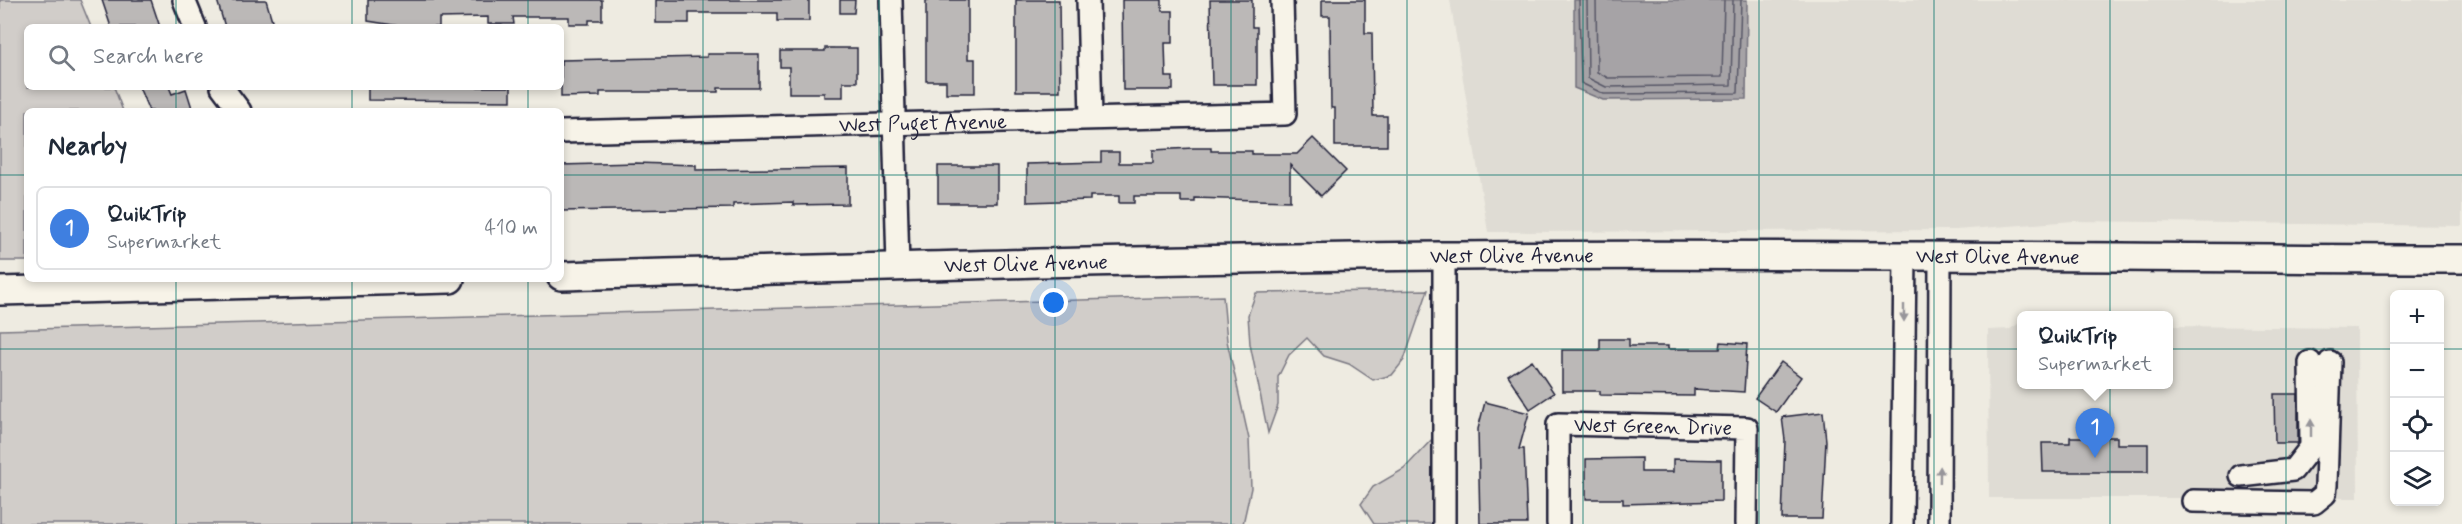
<!DOCTYPE html>
<html lang="en">
<head>
<meta charset="utf-8">
<style>
	:root { --surface:#fff; --page:#f6f6f7; --text:#1f2937; --muted:#747a83; --line:#e0e1e3; --accent:#d1495b }
	body { margin:0; font-family:Mynerve,sans-serif; background:var(--page); color:var(--text) }
	.controls { position:absolute; right:18px; bottom:18px; display:grid; overflow:hidden; border-radius:9px; box-shadow:0 3px 9px #0003 }
	.controls button { width:54px; height:54px; display:grid; place-items:center; padding:0; border:0; border-bottom:2px solid var(--line); background:var(--surface); color:var(--text); font:30px sans-serif }
	.you { position:absolute; left:1054px; top:303px; width:21px; height:21px; margin:-15px; border:4px solid #fff; border-radius:50%; background:#1a73e8; box-shadow:0 0 0 9px #1a73e833 }
	.badge { display:grid; place-items:center; width:39px; height:39px; border-radius:50%; background:var(--accent); color:#fff; font-size:20px; font-weight:700 }
	.pin { position:absolute; translate:-50% -50px; filter:drop-shadow(0 2px 3px #0008) }
	.pin::after { content:''; position:absolute; top:32px; width:21px; height:18px; background:inherit; clip-path:polygon(0 0,100% 0,50% 100%) }
	.popup { position:absolute; left:2017px; top:311px; width:156px; height:78px; box-sizing:border-box; display:grid; place-content:center; border-radius:9px; background:var(--surface); filter:drop-shadow(0 2px 4px #0005); font-size:20px; white-space:nowrap; color:var(--muted) }
	.popup b { font-size:22px; color:var(--text) }
	.popup::after { content:''; position:absolute; left:50%; top:100%; margin-left:-12px; border:12px solid transparent; border-top-color:var(--surface) }
	.list { margin:0; padding:0; list-style:none }
	h2 { display:flex; justify-content:space-between; align-items:center; height:78px; margin:0; padding:0 24px; font-size:26px }
	h2 small { font-size:20px; font-weight:400; color:var(--muted) }
	.list li { display:grid; grid-template-columns:39px 1fr auto; gap:18px; align-items:center; box-sizing:border-box; height:84px; margin:0 12px 12px; padding:0 12px; border:2px solid var(--line); border-radius:9px }
	.list b { display:block; font-size:22px; white-space:nowrap }
	.list p { margin:0; font-size:20px; white-space:nowrap; color:var(--muted) }
	.list em { font-size:20px; font-style:normal; color:var(--muted) }
	.icon { flex:none; width:33px; height:33px; fill:none; stroke:currentColor; stroke-width:2; stroke-linecap:round; stroke-linejoin:round }
	.map { position:relative; flex:none; width:2462px; height:524px; overflow:hidden }
	.search { position:absolute; background:var(--surface); box-shadow:0 3px 9px #0003; left:24px; top:24px; width:540px; height:66px; display:flex; align-items:center; gap:15px; box-sizing:border-box; padding:0 21px; border-radius:9px; color:var(--muted); font-size:22px }
	.panel { position:absolute; background:var(--surface); box-shadow:0 3px 9px #0003; left:24px; top:108px; width:540px; height:174px; border-radius:9px }
	.map>svg:first-child { display:block }
	.built { fill:#dfdcd4 }
	.green { fill:#d1cdc9; stroke:#7a7882; stroke-width:1.5 }
	.water { fill:#a6a3a6; stroke:#716f7b; stroke-width:1.5 }
	.lines { fill:none; stroke-linecap:round; stroke-linejoin:round }
	.shore { stroke:#575666; stroke-width:1.5 }
	.building { fill:#bbb8b7; stroke:#22223b; stroke-width:1.5 }
	.minor-casing { stroke:#22223b; stroke-width:26 }
	.major-casing { stroke:#22223b; stroke-width:32 }
	.minor { stroke:#f7f3e8; stroke-width:21 }
	.major { stroke:#f7f3e8; stroke-width:27 }
	.oneway { fill:#97959a }
	.grid { fill:none; stroke:#0f766e; stroke-width:1.5; stroke-opacity:0.55 }
	.labels { text-anchor:middle; stroke-width:4.5; stroke-linejoin:round; paint-order:stroke }
	.street-label { font-size:21px; fill:#22223b; stroke:#f7f3e8 }
</style>
</head>
<body>
<div class="map">
<svg width="2462" height="524" viewBox="0 0 2462 524">
	<rect width="100%" height="100%" fill="#eeebe1"/>
	<filter id="ink" filterUnits="userSpaceOnUse"><feTurbulence type="fractalNoise" baseFrequency=".0167" numOctaves="2"/><feDisplacementMap in="SourceGraphic" scale="12" xChannelSelector="R" yChannelSelector="G"/><feConvolveMatrix kernelMatrix="1 2 1 2 8 2 1 2 1" color-interpolation-filters="sRGB"/></filter>
	<g filter="url(#ink)">
		<g class="built">
			<path d="M 1450,0 L 2462,0 L 2462,226 L 2073,221 L 1956,230 L 1488,232 Z"/>
			<path d="M 2018,324 L 2021,324 L 2022,384 L 2168,384 L 2169,326 L 2357,328 L 2358,498 L 1989,498 L 1988,330 L 2010,329 Z"/>
		</g>
		<g class="green">
			<path d="M 0,0 L 80,0 L 91,27 L 27,27 L 27,87 L 114,87 L 123,111 L 27,111 L 27,261 L 0,261 Z"/>
			<path d="M 1428,290 L 1404,360 L 1392,375 L 1373,380 L 1349,364 L 1324,356 L 1307,338 L 1289,355 L 1278,377 L 1278,405 L 1268,433 L 1250,344 L 1248,315 L 1256,293 Z"/>
			<path d="M 1223,296 L 1227,341 L 1249,439 L 1251,488 L 1243,524 L 0,524 L 0,330 Z"/>
			<path d="M 1435,436 L 1435,524 L 1374,524 L 1361,504 L 1373,487 L 1404,469 Z"/>
		</g>
		<path class="water" d="M 1574,0 L 1747,0 L 1746,99 L 1603,100 L 1574,88 Z"/>
		<g class="lines">
			<g class="shore">
				<path d="M 1579,0 L 1581,83 L 1604,94 L 1738,93 L 1741,0"/>
				<path d="M 1587,0 L 1588,78 L 1606,87 L 1731,85 L 1733,0"/>
				<path d="M 1596,0 L 1597,72 L 1608,78 L 1722,77 L 1724,0"/>
			</g>
		</g>
		<g class="building">
			<path d="M 102,0 L 151,0 L 160,27 L 111,27 Z"/>
			<path d="M 217,0 L 266,0 L 274,27 L 225,27 Z"/>
			<path d="M 368,0 L 602,0 L 602,20 L 589,20 L 589,24 L 569,24 L 569,17 L 513,17 L 514,24 L 488,24 L 488,17 L 439,18 L 439,27 L 406,27 L 368,21 Z"/>
			<path d="M 656,0 L 809,0 L 809,21 L 777,21 L 777,13 L 689,13 L 689,23 L 656,23 Z"/>
			<path d="M 840,0 L 855,0 L 854,13 L 840,13 Z"/>
			<path d="M 926,0 L 968,0 L 968,59 L 975,59 L 975,93 L 946,93 L 946,81 L 926,81 Z"/>
			<path d="M 1016,0 L 1059,0 L 1060,91 L 1016,91 Z"/>
			<path d="M 1122,0 L 1162,0 L 1162,11 L 1173,11 L 1173,43 L 1165,43 L 1166,77 L 1173,77 L 1173,90 L 1123,90 Z"/>
			<path d="M 1210,0 L 1252,0 L 1252,27 L 1257,27 L 1257,85 L 1212,85 Z"/>
			<path d="M 1322,0 L 1365,0 L 1365,33 L 1372,33 L 1373,116 L 1387,116 L 1387,146 L 1335,146 L 1335,108 L 1331,108 L 1330,16 L 1322,16 Z"/>
			<path d="M 825,48 L 857,48 L 857,82 L 843,82 L 843,97 L 824,97 L 824,93 L 789,93 L 789,67 L 780,67 L 780,51 L 825,51 Z"/>
			<path d="M 707,54 L 759,54 L 759,88 L 718,88 L 718,92 L 600,92 L 600,96 L 561,97 L 561,60 L 707,57 Z"/>
			<path d="M 139,87 L 169,87 L 172,94 L 186,89 L 192,108 L 182,111 L 149,111 Z"/>
			<path d="M 368,87 L 511,87 L 511,101 L 368,100 Z"/>
			<path d="M 1313,138 L 1346,171 L 1321,196 L 1290,165 L 1290,201 L 1195,198 L 1195,202 L 1181,202 L 1181,196 L 1134,196 L 1134,203 L 1119,203 L 1119,196 L 1090,196 L 1090,200 L 1027,202 L 1027,164 L 1101,162 L 1101,152 L 1119,152 L 1119,163 L 1153,163 L 1153,150 L 1193,148 L 1211,148 L 1211,151 L 1252,151 L 1252,154 L 1297,154 Z"/>
			<path d="M 636,163 L 696,165 L 696,170 L 848,168 L 848,204 L 793,205 L 793,202 L 733,204 L 733,208 L 561,211 L 561,165 Z"/>
			<rect x="938" y="166" width="59" height="37"/>
			<path d="M 1600,339 L 1629,339 L 1629,346 L 1668,346 L 1668,349 L 1720,349 L 1721,342 L 1747,344 L 1744,392 L 1694,389 L 1694,396 L 1600,395 L 1600,391 L 1562,391 L 1562,350 L 1600,350 Z"/>
			<path d="M 1532,360 L 1554,393 L 1530,409 L 1508,376 Z"/>
			<path d="M 1781,362 L 1801,377 L 1776,412 L 1755,398 Z"/>
			<path d="M 2274,394 L 2298,394 L 2298,443 L 2275,443 Z"/>
			<path d="M 1485,402 L 1529,413 L 1519,449 L 1524,449 L 1527,524 L 1480,524 L 1478,429 Z"/>
			<path d="M 1823,412 L 1826,441 L 1822,519 L 1782,519 L 1785,440 L 1782,417 Z"/>
			<path d="M 2070,437 L 2117,437 L 2117,444 L 2148,444 L 2148,472 L 2043,472 L 2042,443 L 2070,443 Z"/>
			<path d="M 1641,458 L 1641,472 L 1673,472 L 1673,459 L 1721,460 L 1721,501 L 1623,504 L 1623,499 L 1586,499 L 1586,459 Z"/>
		</g>
		<g class="lines">
			<g class="minor-casing">
				<g id="minor">
					<path d="M 184,0 L 195,27"/>
					<path d="M 891,0 L 898,267"/>
					<path d="M 1088,0 L 1091,118"/>
					<path d="M 222,87 L 240,111"/>
					<path id="s1" d="M 561,132 L 1285,114 L 1282,0"/>
					<path d="M 2241,476 L 2293,470 L 2311,447 L 2310,362"/>
					<path d="M 2193,501 L 2314,503 L 2325,494 L 2326,485 L 2330,362"/>
					<path d="M 1444,524 L 1444,256"/>
					<path id="s2" d="M 1558,524 L 1558,424 L 1747,428 L 1746,524"/>
					<path d="M 1902,524 L 1905,255"/>
					<path d="M 1939,524 L 1940,255"/>
				</g>
			</g>
			<g class="major-casing">
				<g id="major">
					<path id="s3" d="M 561,276 C 854,268 1147,259 1440,256 C 1781,253 2121,258 2462,259"/>
					<path d="M 0,291 L 450,279"/>
				</g>
			</g>
			<use href="#minor" class="minor"/>
			<use href="#major" class="major"/>
		</g>
		<defs><path id="oneway-solid" d="M-6-.8H1V-3.2L6.5 0L1 3.2V.8H-6Z" transform="scale(1.5)"/></defs>
		<g class="oneway">
			<use href="#oneway-solid" transform="translate(1904 313) rotate(90)"/>
			<use href="#oneway-solid" transform="translate(2311 428) rotate(-90)"/>
			<use href="#oneway-solid" transform="translate(1940 475) rotate(-89)"/>
		</g>
	</g>
	<path class="grid" d="M 176,0 L 176,27M 352,0 L 352,27M 528,0 L 528,27M 703,0 L 703,524M 879,0 L 879,524M 1055,0 L 1055,524M 1231,0 L 1231,524M 1407,0 L 1407,524M 1583,0 L 1583,524M 1759,0 L 1759,524M 1934,0 L 1934,524M 2110,0 L 2110,524M 2286,0 L 2286,524M 176,87 L 176,111M 352,87 L 352,111M 528,87 L 528,111M 0,175 L 27,175M 561,175 L 2462,175M 176,279 L 176,524M 352,279 L 352,524M 528,279 L 528,524M 0,349 L 2394,349M 2440,349 L 2462,349"/>
	<g class="labels">
		<g class="street-label">
			<text dy="7" stroke="none"><textPath href="#s1" startOffset="362">West Puget Avenue</textPath></text>
			<text dy="7" stroke="none"><textPath href="#s3" startOffset="1437">West Olive Avenue</textPath></text>
			<text dy="7" stroke="none"><textPath href="#s3" startOffset="951">West Olive Avenue</textPath></text>
			<text dy="7" stroke="none"><textPath href="#s3" startOffset="465">West Olive Avenue</textPath></text>
			<text dy="7" stroke="none"><textPath href="#s2" startOffset="195">West Green Drive</textPath></text>
		</g>
	</g>
</svg>
<div class="controls">
<button>+</button>
<button>−</button>
<button><svg class="icon" aria-label="locate" viewBox="0 0 24 24"><circle cx="12" cy="12" r="6"/><path d="M12 2v4M12 18v4M2 12h4M18 12h4"/></svg></button>
<button><svg class="icon" aria-label="layers" viewBox="0 0 24 24"><path d="M12 4l9 5-9 5-9-5zM3 14l9 5 9-5"/></svg></button>
</div>
<div class="you"></div>
<div class="pin badge" style="left:2095px;top:458px;background:#3f7fe0">1</div>
<div class="popup"><b>QuikTrip</b>Supermarket</div>
<div class="search"><svg class="icon" aria-label="search" viewBox="0 0 24 24"><circle cx="10" cy="10" r="6"/><path d="M15 15l6 6"/></svg>Search here</div>
<section class="panel">
<h2>Nearby<small></small></h2>
<ul class="list">
<li><span class="badge" style="background:#3f7fe0">1</span><div><b>QuikTrip</b><p>Supermarket</p></div><em>410 m</em></li>
</ul>
</section>
</div>
</body>
</html>
